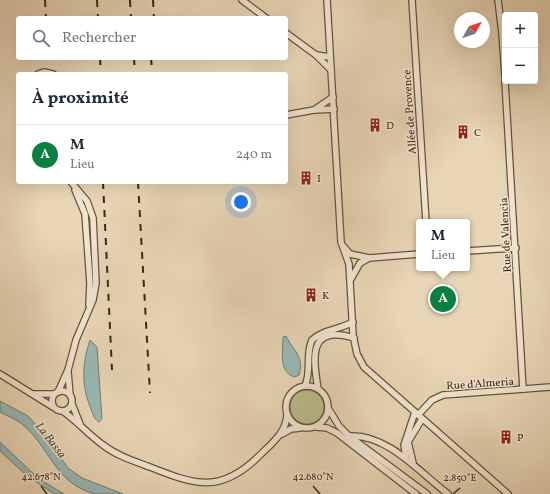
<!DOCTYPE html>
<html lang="fr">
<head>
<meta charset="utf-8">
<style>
	:root { --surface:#fff; --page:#f2f2f3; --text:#1f2937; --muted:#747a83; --line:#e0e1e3; --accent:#0b8043 }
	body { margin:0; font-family:Vollkorn,serif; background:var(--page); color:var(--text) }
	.controls { position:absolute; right:12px; top:12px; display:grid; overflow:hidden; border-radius:4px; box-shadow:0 4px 16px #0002 }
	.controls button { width:36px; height:36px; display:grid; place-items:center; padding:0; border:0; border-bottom:1px solid var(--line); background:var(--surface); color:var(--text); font:20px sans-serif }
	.compass { position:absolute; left:454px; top:12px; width:36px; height:36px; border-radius:50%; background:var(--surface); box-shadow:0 4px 16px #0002; rotate:50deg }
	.you { position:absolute; left:241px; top:202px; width:14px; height:14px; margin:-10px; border:3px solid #fff; border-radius:50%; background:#1a73e8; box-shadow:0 0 0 6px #1a73e833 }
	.badge { display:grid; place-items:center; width:26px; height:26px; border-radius:50%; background:var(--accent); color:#fff; font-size:13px; font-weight:700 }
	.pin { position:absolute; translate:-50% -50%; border:2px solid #fff; box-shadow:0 1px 4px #0006 }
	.popup { position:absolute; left:416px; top:219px; width:54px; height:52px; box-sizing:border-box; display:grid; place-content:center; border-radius:4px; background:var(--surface); filter:drop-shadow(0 1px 3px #0005); font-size:13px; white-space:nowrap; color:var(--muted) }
	.popup b { font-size:15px; color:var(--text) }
	.popup::after { content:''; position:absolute; left:50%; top:100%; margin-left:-8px; border:8px solid transparent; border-top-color:var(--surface) }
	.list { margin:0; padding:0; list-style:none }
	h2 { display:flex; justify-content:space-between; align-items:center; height:52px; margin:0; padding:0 16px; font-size:17px }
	h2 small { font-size:13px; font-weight:400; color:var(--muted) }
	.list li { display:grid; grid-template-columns:26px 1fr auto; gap:12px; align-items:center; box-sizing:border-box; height:60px; padding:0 16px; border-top:1px solid var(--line) }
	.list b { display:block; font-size:15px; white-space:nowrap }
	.list p { margin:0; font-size:13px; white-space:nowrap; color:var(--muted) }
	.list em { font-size:13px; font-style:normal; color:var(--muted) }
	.icon { flex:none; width:22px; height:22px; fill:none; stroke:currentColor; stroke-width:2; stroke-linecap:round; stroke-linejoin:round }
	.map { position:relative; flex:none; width:550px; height:494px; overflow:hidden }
	.search { position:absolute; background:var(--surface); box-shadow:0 4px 16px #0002; left:16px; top:16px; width:272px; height:44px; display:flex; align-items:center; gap:10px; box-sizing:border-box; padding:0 14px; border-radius:4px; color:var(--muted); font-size:15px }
	.panel { position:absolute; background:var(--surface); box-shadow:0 4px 16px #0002; left:16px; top:72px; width:272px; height:112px; border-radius:4px }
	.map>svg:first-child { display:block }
	.green { fill:#babc8b; stroke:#7b724c }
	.water { fill:#98b8b4; stroke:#737e71 }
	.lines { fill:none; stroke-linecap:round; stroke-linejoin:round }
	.street-casing { stroke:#675336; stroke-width:8 }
	.street { stroke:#f0e4d0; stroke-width:5.5 }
	.rail { stroke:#3c280c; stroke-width:2; stroke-dasharray:7 7; stroke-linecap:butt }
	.ticks { fill:none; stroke:#3c280c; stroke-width:1.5 }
	.labels { text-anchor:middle; stroke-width:3; stroke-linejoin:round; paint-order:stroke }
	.street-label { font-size:11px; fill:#3c280c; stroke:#f0e4d0 }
	.poi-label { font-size:11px; fill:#3c280c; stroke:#f0e4d0; text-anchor:start }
	.water-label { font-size:12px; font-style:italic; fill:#534c36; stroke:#f0e4d0 }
	.ticks-label { font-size:10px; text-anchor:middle; fill:#3c280c; stroke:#f0e4d0; stroke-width:3; stroke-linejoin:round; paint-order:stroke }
</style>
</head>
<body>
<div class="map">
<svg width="550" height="494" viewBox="0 0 550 494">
	<rect width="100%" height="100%" fill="#e8d5b6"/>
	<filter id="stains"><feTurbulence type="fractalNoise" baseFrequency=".005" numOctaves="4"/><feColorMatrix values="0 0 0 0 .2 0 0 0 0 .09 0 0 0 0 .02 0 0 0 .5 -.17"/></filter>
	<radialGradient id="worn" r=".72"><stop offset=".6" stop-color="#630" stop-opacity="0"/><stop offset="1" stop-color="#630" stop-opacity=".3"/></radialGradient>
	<circle class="green" cx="307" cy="407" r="17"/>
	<g class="water">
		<path d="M 286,336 C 293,350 305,357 299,375 L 295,377 C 278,373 283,350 283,337 Z"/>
		<path d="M 90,340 L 97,347 L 102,419 L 99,422 C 94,419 93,414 91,409 C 81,385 82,364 90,340 Z"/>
		<path d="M 0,401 L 28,416 L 41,430 L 68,468 L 82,478 L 123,494 C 114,494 103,494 95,494 C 55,484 50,447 22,424 C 16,419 7,416 0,412 Z"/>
		<path d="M 0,442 L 39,479 L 64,494 L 54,494 L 25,474 L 0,451 Z"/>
	</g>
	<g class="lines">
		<g class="street-casing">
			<g id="street">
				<path d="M 242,0 L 266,18"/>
				<path d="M 327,0 L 341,242 L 349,264 L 353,335 L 357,354 L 364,367 L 508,494"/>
				<path d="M 412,0 L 426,222"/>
				<path d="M 498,0 L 502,33 L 505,76"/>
				<path d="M 286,33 L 316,55"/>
				<path d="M 330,57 L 316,55 L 331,70"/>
				<path d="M 38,74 L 44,72 L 53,74"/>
				<path d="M 505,81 L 523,389"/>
				<path d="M 333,97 L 314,110 L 334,109"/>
				<path d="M 286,115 L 314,110"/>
				<path d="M 75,190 L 85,214 L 90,283 L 89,305"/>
				<path d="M 344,247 L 350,254 L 369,258 L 360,263 L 351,279"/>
				<path d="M 467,251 L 516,248"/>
				<path d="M 369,258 L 419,254"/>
				<path d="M 68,372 L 70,395"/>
				<path d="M 0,374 L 53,407"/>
				<circle cx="307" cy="407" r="21"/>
				<path d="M 305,386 C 312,370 305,355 312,340 C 324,329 339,330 353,322"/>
				<path d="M 318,389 C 313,357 308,324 354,338"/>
				<circle cx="62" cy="401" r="10"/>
				<path d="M 58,392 L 68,370 L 76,340 L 93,300 L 96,283 L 93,218 L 87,201 L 71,182"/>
				<path d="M 33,394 L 54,394"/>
				<path d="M 72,404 L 80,424"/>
				<path d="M 328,408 L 339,426 L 349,436 L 427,494"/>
				<path d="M 64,412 C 78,422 89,435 103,445 C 117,456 134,461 150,467 C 195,485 221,494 259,456 C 271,444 286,433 287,415"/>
				<path d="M 418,415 L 432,400 L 443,395 L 550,387"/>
				<path d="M 316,427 L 327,428 L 337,433 L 416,494"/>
				<path d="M 282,434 L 291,429 L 300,428"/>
				<path d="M 350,436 C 388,434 420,473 448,494"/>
				<path d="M 406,458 L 404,445 L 415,412"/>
				<path d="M 413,463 L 408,442 L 422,419"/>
			</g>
		</g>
		<use href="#street" class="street"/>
		<g class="rail">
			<path d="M 45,0 L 46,18"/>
			<path d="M 97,0 L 98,18"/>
			<path d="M 130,0 L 131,18"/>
			<path d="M 153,0 L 154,18"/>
			<path d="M 100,58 L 101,74"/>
			<path d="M 134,58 L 135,74"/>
			<path d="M 151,58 L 152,70"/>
			<path d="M 103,182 L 112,370"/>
			<path d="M 138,182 L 150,393"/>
		</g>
	</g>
	<path class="ticks" d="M 41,486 L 47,494M 313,486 L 320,494M 453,494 L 460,488"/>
	<defs>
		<g id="building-bare" transform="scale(1.08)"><path d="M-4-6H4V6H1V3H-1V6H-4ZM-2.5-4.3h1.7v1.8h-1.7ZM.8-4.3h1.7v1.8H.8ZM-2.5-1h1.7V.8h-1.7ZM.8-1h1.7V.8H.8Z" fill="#8f2418" stroke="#f0e4d0" stroke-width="2.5" paint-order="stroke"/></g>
	</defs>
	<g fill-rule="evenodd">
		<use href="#building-bare" x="375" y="125"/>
		<use href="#building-bare" x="463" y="132"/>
		<use href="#building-bare" x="306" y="178"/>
		<use href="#building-bare" x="311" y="295"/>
		<use href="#building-bare" x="506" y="437"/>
	</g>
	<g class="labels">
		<g class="street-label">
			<text transform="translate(409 112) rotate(-94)" y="4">Allée de Provence</text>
			<text transform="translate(505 235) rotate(-93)" y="4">Rue de Valencia</text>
			<text transform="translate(480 383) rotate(-4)" y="4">Rue d'Almeria</text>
		</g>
		<g class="poi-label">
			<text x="386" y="129">D</text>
			<text x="474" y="136">C</text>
			<text x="317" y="182">I</text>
			<text x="322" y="299">K</text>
			<text x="517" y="441">P</text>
		</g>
		<g class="water-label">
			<text transform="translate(51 440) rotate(52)" y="4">La Bassa</text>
		</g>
	</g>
	<g class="ticks-label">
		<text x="41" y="480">42.678°N</text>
		<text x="313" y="480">42.680°N</text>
		<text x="460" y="481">2.850°E</text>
	</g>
	<rect width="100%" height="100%" filter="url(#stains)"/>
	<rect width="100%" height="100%" fill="url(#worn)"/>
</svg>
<div class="controls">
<button>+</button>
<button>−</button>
</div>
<svg class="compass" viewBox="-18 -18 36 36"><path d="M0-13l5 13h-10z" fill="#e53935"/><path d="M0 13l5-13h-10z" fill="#747a83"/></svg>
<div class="you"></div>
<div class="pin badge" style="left:443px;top:299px">A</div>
<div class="popup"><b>M</b>Lieu</div>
<div class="search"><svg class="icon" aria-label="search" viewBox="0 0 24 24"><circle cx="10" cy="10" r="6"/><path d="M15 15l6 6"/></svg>Rechercher</div>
<section class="panel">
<h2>À proximité<small></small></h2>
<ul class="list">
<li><span class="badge">A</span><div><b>M</b><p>Lieu</p></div><em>240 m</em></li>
</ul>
</section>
</div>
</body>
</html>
